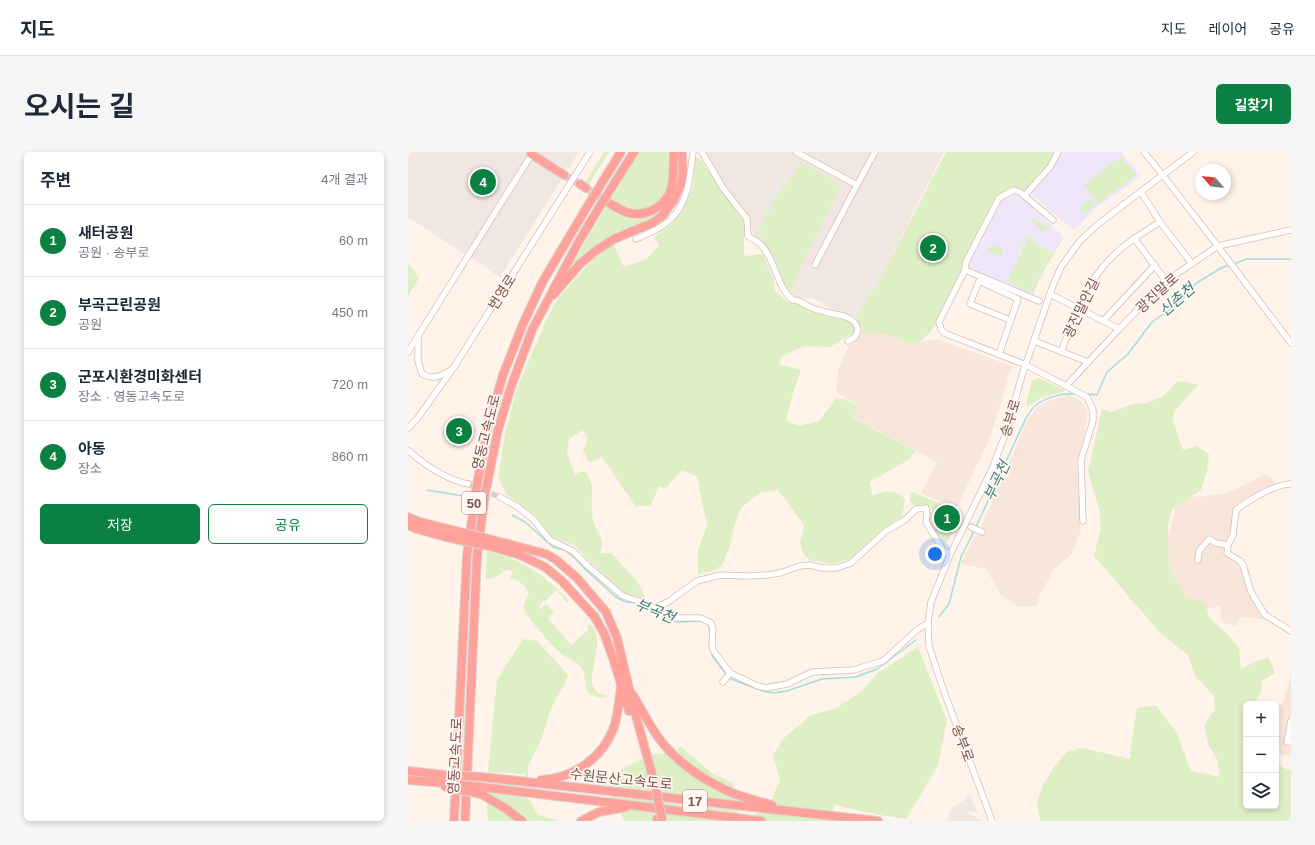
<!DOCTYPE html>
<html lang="ko">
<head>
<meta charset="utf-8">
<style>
	:root { --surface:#fff; --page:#f6f6f7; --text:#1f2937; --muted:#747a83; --line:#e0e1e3; --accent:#0b8043 }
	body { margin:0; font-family:Arial,"Noto Sans KR",sans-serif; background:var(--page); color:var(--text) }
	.controls { position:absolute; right:12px; bottom:12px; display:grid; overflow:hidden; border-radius:6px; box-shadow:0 2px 6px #0003 }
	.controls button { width:36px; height:36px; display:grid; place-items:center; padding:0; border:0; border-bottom:1px solid var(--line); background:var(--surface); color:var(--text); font:20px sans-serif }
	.compass { position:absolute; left:787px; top:12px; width:36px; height:36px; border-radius:50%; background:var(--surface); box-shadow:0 2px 6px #0003; rotate:298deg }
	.you { position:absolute; left:527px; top:402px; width:14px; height:14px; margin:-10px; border:3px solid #fff; border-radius:50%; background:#1a73e8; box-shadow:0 0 0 6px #1a73e833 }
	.badge { display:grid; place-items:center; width:26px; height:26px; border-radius:50%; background:var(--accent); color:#fff; font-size:13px; font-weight:700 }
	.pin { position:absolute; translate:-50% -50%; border:2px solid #fff; box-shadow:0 1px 4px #0006 }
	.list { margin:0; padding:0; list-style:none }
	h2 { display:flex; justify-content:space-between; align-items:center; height:52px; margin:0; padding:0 16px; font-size:17px }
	h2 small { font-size:13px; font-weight:400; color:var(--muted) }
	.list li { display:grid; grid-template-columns:26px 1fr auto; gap:12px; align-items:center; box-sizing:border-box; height:72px; padding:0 16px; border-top:1px solid var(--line) }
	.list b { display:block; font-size:15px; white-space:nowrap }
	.list p { margin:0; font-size:13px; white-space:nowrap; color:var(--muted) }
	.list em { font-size:13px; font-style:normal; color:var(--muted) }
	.actions { display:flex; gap:8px; padding:12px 16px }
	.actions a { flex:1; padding:9px 0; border:1px solid var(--accent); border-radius:6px; text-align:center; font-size:14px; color:var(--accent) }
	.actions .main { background:var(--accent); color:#fff }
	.icon { flex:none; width:22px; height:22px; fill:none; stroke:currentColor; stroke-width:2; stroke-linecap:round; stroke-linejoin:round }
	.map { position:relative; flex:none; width:883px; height:669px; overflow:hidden; border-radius:6px }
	header { display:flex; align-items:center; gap:24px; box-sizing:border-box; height:56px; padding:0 20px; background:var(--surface); border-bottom:1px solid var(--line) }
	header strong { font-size:19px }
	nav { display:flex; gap:22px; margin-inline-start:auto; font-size:14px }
	.intro { display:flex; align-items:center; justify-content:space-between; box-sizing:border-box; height:96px; padding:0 24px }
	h1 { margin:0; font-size:28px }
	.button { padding:10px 18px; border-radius:6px; background:var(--accent); color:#fff; font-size:14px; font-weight:700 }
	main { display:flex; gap:24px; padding:0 24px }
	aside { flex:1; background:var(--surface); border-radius:6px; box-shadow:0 2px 6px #0003 }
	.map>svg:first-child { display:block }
	.residential { fill:#f9e6da }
	.industrial { fill:#f0e7e3 }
	.education { fill:#f0e6fc }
	.green { fill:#deefc6 }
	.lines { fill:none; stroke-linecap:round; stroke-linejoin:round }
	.stream { stroke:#a0dfdd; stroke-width:1.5 }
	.minor-tunnel { stroke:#dfcbc2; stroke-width:5.5; stroke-dasharray:5.5 3; stroke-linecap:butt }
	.highway-tunnel { stroke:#dfcbc2; stroke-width:8; stroke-dasharray:8 4; stroke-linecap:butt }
	.minor-casing { stroke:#d8bcb2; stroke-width:7 }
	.highway-casing { stroke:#ddd2d0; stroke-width:10 }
	.minor { stroke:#fff; stroke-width:5.5 }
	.highway { stroke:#ffa29b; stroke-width:8 }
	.highway-bridge-casing { stroke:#ddd2d0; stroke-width:10; stroke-linecap:butt }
	.highway-bridge { stroke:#ffa29b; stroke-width:8 }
	.labels { text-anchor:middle; stroke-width:3.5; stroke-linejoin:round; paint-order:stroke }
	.shield { fill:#fff8f3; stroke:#a5847c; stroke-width:1 }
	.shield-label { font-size:13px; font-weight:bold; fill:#7e5249 }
	.street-label { font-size:14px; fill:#7e5249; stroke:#fff8f3 }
	.water-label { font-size:15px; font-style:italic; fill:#377d7b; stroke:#fff8f3 }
</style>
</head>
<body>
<header>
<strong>지도</strong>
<nav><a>지도</a><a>레이어</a><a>공유</a></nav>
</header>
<div class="intro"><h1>오시는 길</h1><a class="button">길찾기</a></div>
<main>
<aside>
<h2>주변<small>4개 결과</small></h2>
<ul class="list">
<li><span class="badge">1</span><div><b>새터공원</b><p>공원 · 송부로</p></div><em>60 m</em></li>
<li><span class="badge">2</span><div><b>부곡근린공원</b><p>공원</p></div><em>450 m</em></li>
<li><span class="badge">3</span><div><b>군포시환경미화센터</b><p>장소 · 영동고속도로</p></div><em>720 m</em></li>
<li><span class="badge">4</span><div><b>아동</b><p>장소</p></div><em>860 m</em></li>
</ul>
<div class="actions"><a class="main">저장</a><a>공유</a></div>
</aside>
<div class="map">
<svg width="883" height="669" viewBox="0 0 883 669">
	<rect width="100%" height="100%" fill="#fff3ea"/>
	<g class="residential">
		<path d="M 453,182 L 474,182 L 496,190 L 509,190 L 529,187 L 604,214 L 582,286 L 548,357 L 513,341 L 529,310 L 445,265 L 451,254 L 428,240 L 431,215 L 442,191 Z"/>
		<path d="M 662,243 L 673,249 L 680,259 L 676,285 L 669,310 L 673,378 L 664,402 L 646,417 L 631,445 L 629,454 L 611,455 L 593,443 L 578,417 L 553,412 L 560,396 L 573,375 L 619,269 L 628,256 L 640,249 Z"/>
		<path d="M 856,323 L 866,327 L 867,338 L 830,360 L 826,384 L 821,400 L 834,407 L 840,416 L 849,446 L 861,460 L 856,467 L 833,465 L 828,474 L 814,470 L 812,454 L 795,458 L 776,451 L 755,409 L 768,353 L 776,343 L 792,345 L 820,341 Z"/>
		<path d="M 881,523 L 883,523 L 883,604 L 868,602 L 868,553 L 874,552 L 879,539 L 882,526 Z"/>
	</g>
	<g class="industrial">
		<path d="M 0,0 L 171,0 L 92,125 L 0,65 Z"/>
		<path d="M 291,0 L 536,0 L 466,138 L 447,165 L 429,160 L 404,146 L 385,148 L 342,75 L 339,67 L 290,3 Z"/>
		<path d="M 562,642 L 570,661 L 564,659 L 559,660 L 575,669 L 539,669 L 544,656 L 555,649 Z"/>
	</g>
	<g class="education">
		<path d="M 653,0 L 713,0 L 733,24 L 685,58 L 666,78 L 641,58 L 621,40 L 643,16 Z"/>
		<path d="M 606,41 L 611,43 L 656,85 L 639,111 L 628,134 L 625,144 L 560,117 L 560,112 L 593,46 Z"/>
	</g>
	<g class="green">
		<path d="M 196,0 L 201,0 L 180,34 L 176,32 Z"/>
		<path d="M 231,0 L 263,0 C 263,10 263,21 261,31 C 258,50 237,64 219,58 C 213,56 207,51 202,49 Z"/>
		<path d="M 538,0 L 647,0 L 640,11 L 641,13 L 618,38 C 613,39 609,36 605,36 C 598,36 590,44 586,49 C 579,62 572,76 565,90 C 555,113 533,181 510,190 C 498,194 485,184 474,182 C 468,181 460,182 453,182 L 455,176 L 447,165 L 466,138 Z"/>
		<path d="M 287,4 L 292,7 L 336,69 L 336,104 L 355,102 L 366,129 L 367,139 L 380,150 L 389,150 L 403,160 L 441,169 L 448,178 L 443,182 L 422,195 L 396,194 L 373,205 L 371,212 L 393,218 L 384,244 L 378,269 L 392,274 L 411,269 L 428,246 L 436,247 L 451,254 L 445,266 L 508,299 L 500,308 L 462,330 L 464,343 C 478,340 485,336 497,347 L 494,365 L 475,377 L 442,407 L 425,412 L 402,408 L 396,403 L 392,392 L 396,373 L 370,338 L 352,341 L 333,356 L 326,374 L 322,394 L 314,413 L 305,419 L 290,422 L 290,398 L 299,374 L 289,324 L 274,318 L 258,336 L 251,334 L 243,353 L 228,355 L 194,305 L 181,311 L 175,298 L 180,286 L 174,278 L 161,287 L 159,301 L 167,323 L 172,319 L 179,321 C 181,326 184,331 184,336 C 184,346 183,358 185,368 C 189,381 198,387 192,401 L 204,401 L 231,432 L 238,447 L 217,441 L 179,407 L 168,394 L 144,385 L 129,365 L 99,343 L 90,327 L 97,282 L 109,236 L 138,169 L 150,146 L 189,103 L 206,93 L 216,115 L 238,107 L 251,94 L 246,85 L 265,71 L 277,53 L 285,33 Z"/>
		<path d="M 713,4 L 728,23 L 690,52 L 676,33 Z"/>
		<path d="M 392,10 L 432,32 L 433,35 C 415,69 396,103 383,140 L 380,141 L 373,122 L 356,93 L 354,85 L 350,80 L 375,33 L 378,34 Z"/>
		<path d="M 682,47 L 687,54 L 675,62 L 670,56 Z"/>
		<path d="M 199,53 L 220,64 L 254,55 L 256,57 L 242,68 L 173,106 L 159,120 Z"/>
		<path d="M 620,65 C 630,67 634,73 644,77 L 634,79 L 626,72 L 626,70 L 619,66 Z"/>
		<path d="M 619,83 L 625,86 L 625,89 L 623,89 L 642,99 L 621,141 L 599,129 L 620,87 L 617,86 L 609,102 L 608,101 L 616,85 Z"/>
		<path d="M 656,85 C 645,104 632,122 625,144 L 623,139 L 642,100 L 645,101 L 651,90 Z"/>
		<path d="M 583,92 L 595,98 L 592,105 L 580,99 Z"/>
		<path d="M 0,111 L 11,126 L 0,144 Z"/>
		<path d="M 631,226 L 658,239 C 643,242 630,245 619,256 L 619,248 L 624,228 Z"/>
		<path d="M 770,229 L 790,233 L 766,260 L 765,269 L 775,298 L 789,294 L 801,302 L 799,319 L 793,338 L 764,357 L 760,374 L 761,416 L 778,445 L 796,450 L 801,465 L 823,486 L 831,497 L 833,517 C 843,513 849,506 861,506 L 867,521 L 854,529 L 853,540 L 845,552 L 838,552 L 838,654 L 868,654 L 868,611 L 875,616 L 883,618 L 883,669 L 632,669 L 629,650 L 635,633 L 646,615 L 659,600 L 674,596 L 723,607 L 722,599 L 729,556 L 748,553 L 769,582 L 783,619 L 812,625 L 809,607 L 800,592 L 796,573 L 807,557 L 806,544 L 787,524 L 780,503 L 752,481 L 686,404 L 693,377 L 692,360 L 680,320 L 694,257 L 703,260 L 725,252 L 739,251 L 755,244 Z"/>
		<path d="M 504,340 L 552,360 L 553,363 L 540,389 L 537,390 C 521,382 530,366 522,354 L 506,354 L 502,349 L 502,343 Z"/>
		<path d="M 79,399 C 111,406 139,424 161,449 L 159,451 L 149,438 L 135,451 L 136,448 L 131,454 L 132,457 L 138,452 L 146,461 L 140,466 L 163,493 L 180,478 L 179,476 L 182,472 C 187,477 189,483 189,490 C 190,508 170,544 203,543 C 196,547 186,547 180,540 C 175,534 179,524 174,517 C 170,510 163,509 157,504 C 149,499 116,464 116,455 C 116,450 119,445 121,441 C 117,433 110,427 101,426 L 104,423 L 105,419 L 100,417 L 84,427 L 77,427 Z"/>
		<path d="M 115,487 L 129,489 L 160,523 L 156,534 L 148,546 L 141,562 L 134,586 L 120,614 L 120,646 L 130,663 L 152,669 L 80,669 L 78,641 L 118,645 L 118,622 L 80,620 L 89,528 Z"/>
		<path d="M 510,495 L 539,568 L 530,614 L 498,667 L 472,663 L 426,653 L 423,669 L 216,669 L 202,641 L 201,624 L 241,603 L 269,599 L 272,594 L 305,622 L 325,631 L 331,661 L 346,664 L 362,650 L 372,628 L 365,603 L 375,587 L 398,567 L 400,564 L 428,556 L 453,540 L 468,522 Z"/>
	</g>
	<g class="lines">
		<g class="stream">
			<path d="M 826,112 L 838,107 L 883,107"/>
			<path d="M 679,242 L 689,243 L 699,220 L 720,202 L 744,170 L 770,152 L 787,132 L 813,116 L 822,113"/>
			<path d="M 19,338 L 55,344"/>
			<path d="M 104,363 L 117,370 L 145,395 L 156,398 L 167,406 L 178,418 L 209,446 L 218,450 L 227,451"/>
			<path d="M 568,375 L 617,268 C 620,263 624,256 628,253 C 639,245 654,241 667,242"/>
			<path d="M 531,465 L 541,452 L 553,405 L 566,379"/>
			<path d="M 265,468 L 269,470 L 295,469"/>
			<path d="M 301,473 L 302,483"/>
			<path d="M 303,499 L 305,505 L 318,522"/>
			<path d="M 321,525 L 323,527 L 355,539 L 365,541 L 379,539 L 414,527 L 448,525 L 469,517 L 508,488"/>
		</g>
		<path class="minor-tunnel" d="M 60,332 L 92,345"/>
		<g class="highway-tunnel">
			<path d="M 156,23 L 172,32"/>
			<path d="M 178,36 L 201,51"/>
		</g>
		<g class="minor-casing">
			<g id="minor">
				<path d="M 294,0 L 315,36 L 339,67 L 340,84 C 344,87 350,89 353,93 C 368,108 368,135 385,148 C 391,147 398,154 404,156 C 416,161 427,161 438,165 C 444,167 449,172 450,178 L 447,185 L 440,189"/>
				<path d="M 388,0 L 449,33 L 467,0"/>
				<path d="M 736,0 C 787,62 834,127 883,191"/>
				<path d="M 733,40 L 752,70 L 784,112"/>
				<path d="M 617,43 L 642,15 L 650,0"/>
				<path d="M 645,68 L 612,40 L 606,38 L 591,46 L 562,102 L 558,110 L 557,118 L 531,170 L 533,177 L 536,181 L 618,213 L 679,245 L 685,258 L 685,269 L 673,308 L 675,369"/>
				<path d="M 726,86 L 758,129"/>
				<path d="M 228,87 C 239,82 255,76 263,67 C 281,49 282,24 285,0"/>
				<path d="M 407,113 L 449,33"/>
				<path d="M 557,118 L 631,149"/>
				<path d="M 642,142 L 711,177"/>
				<path d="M 695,169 L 747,113"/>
				<path d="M 10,185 L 10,209 L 14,222 C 25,228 33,224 43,218"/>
				<path d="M 626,189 L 680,210"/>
				<path d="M 0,200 L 125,0"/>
				<path d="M 653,200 C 664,172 673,143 691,120 C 707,98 729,84 752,70"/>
				<path d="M 591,202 L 610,147 L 571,129 L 562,152 L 602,168"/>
				<path d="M 659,233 L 711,177 L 758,129 L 810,94 L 883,78"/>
				<path d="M 0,276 L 9,267 L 46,215 L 182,0"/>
				<path d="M 1,299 C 18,314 37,327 60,332"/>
				<path d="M 883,332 C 867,332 841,348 828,358 L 825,383 L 820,393 L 819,401 L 832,409 L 835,413 L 843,440 L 857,463 L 883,479"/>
				<path d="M 92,345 L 110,355 L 126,368 L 142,388 L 165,399 L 180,414 L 215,444 L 230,449 L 265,466 L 293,466 L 303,471 L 305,477 L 304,492 L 305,498 L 322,521 L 350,534 L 358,536 L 379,532 L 404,520 L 445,518 L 475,509 L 510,477 L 520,471"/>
				<path d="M 563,375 L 574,380"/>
				<path d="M 790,408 L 791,399 L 801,387 L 808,391 L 820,393"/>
				<path d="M 245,456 L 260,450 L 289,429 L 312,423 L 339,424 L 358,423 L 372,421 L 392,414 L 402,413 L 414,416 L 429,416 L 443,411 L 478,379 L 497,368 L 508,357 L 518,356 L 519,362 L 518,370 L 535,398 L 542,403"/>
				<path d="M 315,530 L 322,521"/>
				<path d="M 883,569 L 879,590 L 883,590"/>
				<path d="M 584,669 L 534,534 L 521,494 L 520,471 L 523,450 L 542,403 L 583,319 L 599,278 L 614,223 L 644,136 L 653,115 L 671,90 L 689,73 L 785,0"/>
			</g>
		</g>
		<g class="highway-casing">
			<g id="highway">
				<path d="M 123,2 L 156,23"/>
				<path d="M 195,29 L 213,0"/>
				<path d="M 172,32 L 178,36"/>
				<path d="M 204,35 L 226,0"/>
				<path d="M 201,51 C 206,54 212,58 218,60 C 234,66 255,57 262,40 C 267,28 265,13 266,0"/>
				<path d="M 145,143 L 172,112 L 186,100 L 206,87 L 244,71 L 254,64 L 266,48 L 273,32 L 275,22 L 274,0"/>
				<path d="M 0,365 L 12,370 L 40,377"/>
				<path d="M 0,373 L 9,377 L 38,385"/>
				<path d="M 85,388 L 138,402 L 147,407 L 169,426 L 198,460 L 209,486 L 225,553 L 247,633"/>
				<path d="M 85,395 L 112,403 L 137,415 L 154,429 L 186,464 L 196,481 L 207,512 L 221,559"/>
				<path d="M 225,543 C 233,557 241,572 250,585 C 265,606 289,624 312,635 C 327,644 347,648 364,653"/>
				<path d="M 0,619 L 37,623"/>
				<path d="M 74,625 L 470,669"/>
				<path d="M 0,628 L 37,631"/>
				<path d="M 133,628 C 166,626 195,606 206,575 C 210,563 211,548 213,535"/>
				<path d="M 73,635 L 353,669"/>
				<path d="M 73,642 L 97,656 L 114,669"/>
				<path d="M 46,669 L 59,403 L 68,339 L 79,278 L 95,223 L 115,172 L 135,129 L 179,55"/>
				<path d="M 57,669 L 69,404 L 77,342 L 90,278 L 103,235 L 124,178 L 170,91 L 189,59"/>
				<path d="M 173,669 L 191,660 L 218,655"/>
				<path d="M 249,669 L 249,667"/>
			</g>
		</g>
		<use href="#minor" class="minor"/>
		<use href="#highway" class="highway"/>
		<g class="highway-bridge-casing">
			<g id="highway-bridge">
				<path d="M 179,55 L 195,29"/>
				<path d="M 189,59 L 204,35"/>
				<path d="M 40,377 L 85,388"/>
				<path d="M 38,385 L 85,395"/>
				<path d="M 37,623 L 74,625"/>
				<path d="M 46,632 L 73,635"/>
				<path d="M 247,633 L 254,667"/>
				<path d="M 37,635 L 73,642"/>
			</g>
		</g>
		<use href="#highway-bridge" class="highway-bridge"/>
	</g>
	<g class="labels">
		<g class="shield">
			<rect x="54" y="340" width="24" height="22" rx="3"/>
			<rect x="275" y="638" width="24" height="22" rx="3"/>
		</g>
		<g class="shield-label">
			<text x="66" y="356">50</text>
			<text x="287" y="654">17</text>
		</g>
		<g class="street-label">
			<text transform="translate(94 140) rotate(-58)" y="5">번영로</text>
			<text transform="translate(749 141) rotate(-42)" y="5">광진말로</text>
			<text transform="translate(673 156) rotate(-64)" y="5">광진말안길</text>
			<text transform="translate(602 266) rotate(-73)" y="5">송부로</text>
			<text transform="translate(78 280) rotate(-76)" y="5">영동고속도로</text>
			<text transform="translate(555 591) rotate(70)" y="5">송부로</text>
			<text transform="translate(47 604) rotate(-87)" y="5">영동고속도로</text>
			<text transform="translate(213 627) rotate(6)" y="5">수원문산고속도로</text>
		</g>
		<g class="water-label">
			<text transform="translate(769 148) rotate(-41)" y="5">신촌천</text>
			<text transform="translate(589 329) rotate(-65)" y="5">부곡천</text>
			<text transform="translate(247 459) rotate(22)" y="5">부곡천</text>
		</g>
	</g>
</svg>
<div class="controls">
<button>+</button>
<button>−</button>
<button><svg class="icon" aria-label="layers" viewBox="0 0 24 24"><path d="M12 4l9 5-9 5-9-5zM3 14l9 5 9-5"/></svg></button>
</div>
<svg class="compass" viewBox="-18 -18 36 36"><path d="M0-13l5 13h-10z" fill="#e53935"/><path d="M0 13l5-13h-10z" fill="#747a83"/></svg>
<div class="you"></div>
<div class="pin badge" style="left:539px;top:366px">1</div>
<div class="pin badge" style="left:525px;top:96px">2</div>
<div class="pin badge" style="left:51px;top:279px">3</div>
<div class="pin badge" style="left:75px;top:30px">4</div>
</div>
</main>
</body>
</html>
